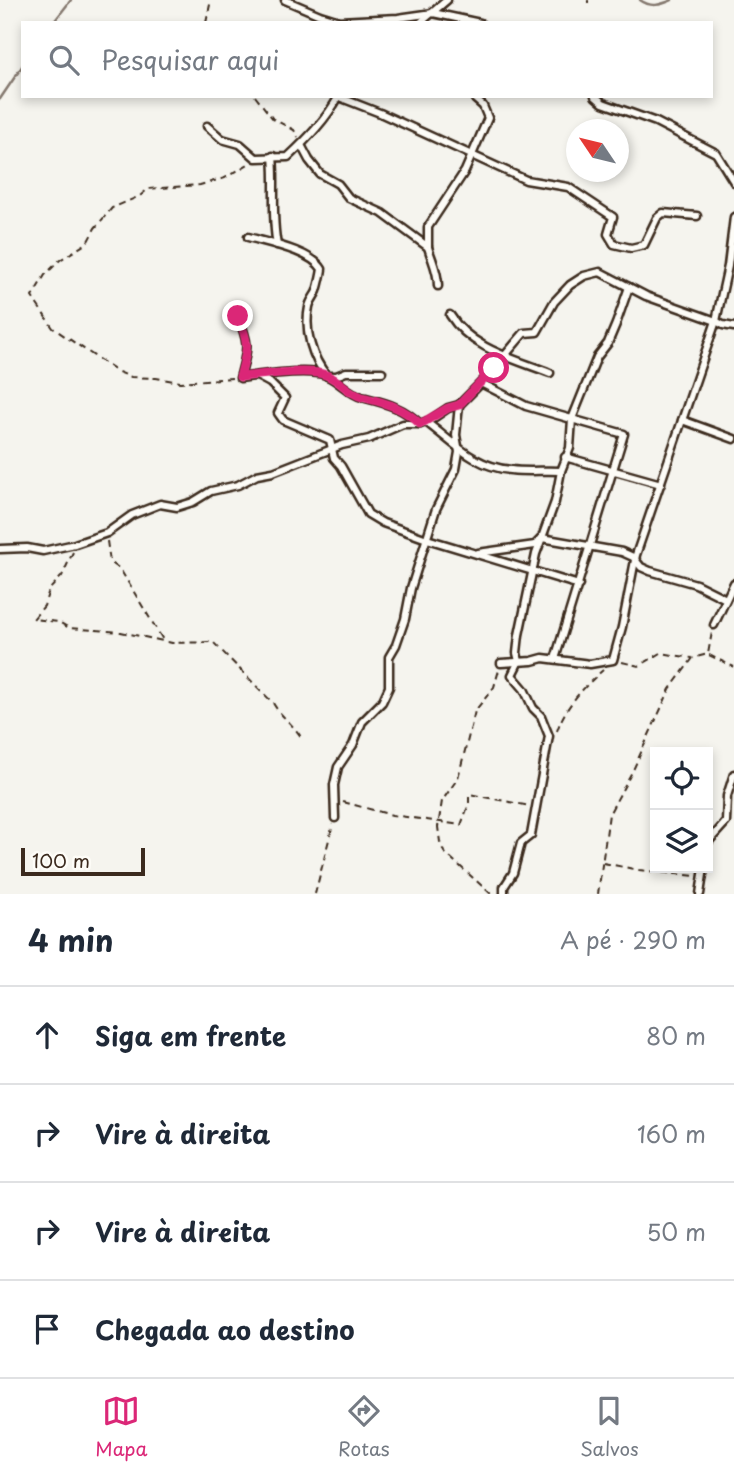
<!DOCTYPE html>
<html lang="pt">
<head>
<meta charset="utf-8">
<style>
	:root { --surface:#fff; --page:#f2f2f3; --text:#1f2937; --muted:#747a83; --line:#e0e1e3; --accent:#db2777 }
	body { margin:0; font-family:"Playpen Sans",sans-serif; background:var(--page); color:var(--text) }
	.controls { position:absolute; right:21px; bottom:21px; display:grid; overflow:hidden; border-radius:0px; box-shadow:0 4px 10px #0003 }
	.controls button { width:63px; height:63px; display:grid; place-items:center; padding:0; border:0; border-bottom:2px solid var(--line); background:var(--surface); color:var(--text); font:35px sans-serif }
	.compass { position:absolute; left:566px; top:119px; width:63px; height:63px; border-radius:50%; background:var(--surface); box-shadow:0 4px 10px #0003; rotate:305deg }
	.scale { position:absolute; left:21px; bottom:18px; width:124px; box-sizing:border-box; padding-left:7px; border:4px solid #3b2a1e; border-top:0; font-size:19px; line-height:24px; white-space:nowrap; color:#3b2a1e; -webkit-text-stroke:5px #fdfcf7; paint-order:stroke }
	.stop { position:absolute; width:21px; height:21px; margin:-16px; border:5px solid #db2777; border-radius:50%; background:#fff }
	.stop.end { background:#db2777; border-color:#fff; box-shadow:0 2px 7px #0008 }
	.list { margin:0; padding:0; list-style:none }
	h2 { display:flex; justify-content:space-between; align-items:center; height:91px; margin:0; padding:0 28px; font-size:30px }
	h2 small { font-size:23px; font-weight:400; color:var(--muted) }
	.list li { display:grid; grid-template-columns:46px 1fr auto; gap:21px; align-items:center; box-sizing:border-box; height:98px; padding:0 28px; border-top:2px solid var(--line) }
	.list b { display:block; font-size:26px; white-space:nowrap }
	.list em { font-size:23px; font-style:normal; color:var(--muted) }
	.icon { flex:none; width:38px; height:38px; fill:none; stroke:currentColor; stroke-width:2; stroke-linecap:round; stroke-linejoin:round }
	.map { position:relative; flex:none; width:734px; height:894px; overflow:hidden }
	.search { position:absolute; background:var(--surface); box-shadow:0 4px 10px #0003; left:21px; right:21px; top:21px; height:77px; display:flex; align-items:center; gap:18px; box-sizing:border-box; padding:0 24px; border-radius:0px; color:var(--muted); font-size:26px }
	.sheet { height:483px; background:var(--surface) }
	nav { display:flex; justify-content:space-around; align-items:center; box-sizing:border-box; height:98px; border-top:2px solid var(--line); background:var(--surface); font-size:19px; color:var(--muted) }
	nav a { display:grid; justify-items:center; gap:4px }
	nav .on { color:var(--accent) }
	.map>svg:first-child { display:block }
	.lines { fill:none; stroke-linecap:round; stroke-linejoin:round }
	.stream { stroke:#84786e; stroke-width:2.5 }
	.street-casing { stroke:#3b2a1e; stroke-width:11 }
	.path { stroke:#3b2a1e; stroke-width:2; stroke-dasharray:7 5; stroke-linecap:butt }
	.street { stroke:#fdfcf7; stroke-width:6 }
	.route { stroke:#db2777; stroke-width:9 }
</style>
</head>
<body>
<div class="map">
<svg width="734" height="894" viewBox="0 0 734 894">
	<rect width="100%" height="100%" fill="#f5f4ee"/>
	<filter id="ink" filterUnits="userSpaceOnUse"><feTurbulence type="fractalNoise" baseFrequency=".0143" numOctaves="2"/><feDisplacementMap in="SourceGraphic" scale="14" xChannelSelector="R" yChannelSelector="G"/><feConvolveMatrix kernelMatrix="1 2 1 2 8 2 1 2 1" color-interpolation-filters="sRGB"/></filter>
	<g filter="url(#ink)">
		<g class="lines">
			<g class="stream">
				<path d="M 640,0 C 651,8 661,5 672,0"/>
				<path d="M 53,23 L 71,0"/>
				<path d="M 0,99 L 23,65"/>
			</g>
			<g class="street-casing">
				<g id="street">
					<path d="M 285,0 L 320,15 L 339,21 L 398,18 L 433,13 L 480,23"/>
					<path d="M 420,23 L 447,0"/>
					<path d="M 595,96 L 603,103 L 656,122 L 716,153 L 734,182"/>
					<path d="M 339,97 L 380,113 L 526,180 L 568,187 L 613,217 L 608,234 L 614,244 L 631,248 L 644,245 L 657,218 L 663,213 L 697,216"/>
					<path d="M 207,126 L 222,139 L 240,144 L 256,158 L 288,157 C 307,139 326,120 339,96"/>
					<path d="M 301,145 L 309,160 L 320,174 L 338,184 L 349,198 L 382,213 L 428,247 C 432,261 438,271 438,286"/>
					<path d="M 273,156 C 276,186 271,215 277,245"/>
					<path d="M 248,237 C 269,243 311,251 322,269 C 321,276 319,284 317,291 C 315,296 310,301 309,307 C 304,331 312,358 327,376 L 336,376 L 346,372 L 382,372"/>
					<path d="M 428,247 L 428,227 L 465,171 L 488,118 L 483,106 L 475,99 L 475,96"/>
					<path d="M 450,315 C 471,349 515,359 550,373"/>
					<path d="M 238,316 C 250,346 248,347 240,378 C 260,375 309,368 326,375 C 339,381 348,393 362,397 C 385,403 403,407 420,424"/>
					<path d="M 257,376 L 270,383 L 285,398 L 278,413 L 283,420 L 330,440 L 334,458 L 341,466 L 368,514 L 383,523 L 427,539 L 579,585"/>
					<path d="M 481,383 L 526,406 L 624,434 L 555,659"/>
					<path d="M 682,420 L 734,439"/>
					<path d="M 426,422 C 453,442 474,467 511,470 C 527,472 544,470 561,471"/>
					<path d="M 565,457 L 661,484"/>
					<path d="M 0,549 L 27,548 L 43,551 L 75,544 L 107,533 L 132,515 L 160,504 L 177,507 L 193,502 L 211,491 L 238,485 L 257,475 L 273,472 L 342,445 L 369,439 L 403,424 L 420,424 L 429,421 L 448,408 L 459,405 L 484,380 L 524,333 L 537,332 L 554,302 L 570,285 L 584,276 L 600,272 L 646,296 L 716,321 L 723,325 L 734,327"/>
					<path d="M 478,553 L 535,545 L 542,538 L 622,552 L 633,557 L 641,567 L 650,571 L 696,584 L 726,599"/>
					<path d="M 714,625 L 734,583"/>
					<path d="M 501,663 L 532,661 L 543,658 L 590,664 L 613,660 L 622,627 L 636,555 L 716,321 L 728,266 L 734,217"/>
					<path d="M 335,818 L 334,785 L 338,767 L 353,745 L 362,722 L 382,702 L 389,687 L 389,657 L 396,645 L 405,619 L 411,588 L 436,509 L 456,469 L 459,452 L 456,435 L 459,405"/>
					<path d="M 708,842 L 726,822 L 727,796 L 734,774"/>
					<path d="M 504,894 L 504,887 L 513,873 L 521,843 L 531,835 L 549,736 L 541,716 L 533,708 L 524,689 L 512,675 L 519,661 L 517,653 L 519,635 L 536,554 L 555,502 L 561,471 L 570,448 L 572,419 L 597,357 L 608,343 L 616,324 L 629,287"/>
					<path d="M 700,894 L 704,868"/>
				</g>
			</g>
			<g class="path">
				<path d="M 588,0 L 588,3"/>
				<path d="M 206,23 L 211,0"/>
				<path d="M 255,96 L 273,119 L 294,130 L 298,137"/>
				<path d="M 232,378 L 180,382 L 156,378 L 131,377 L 116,371 L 53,328 L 32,297 L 45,275 L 60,260 L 87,243 L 95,228 L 112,208 L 140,196 L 148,189 L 200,185 L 225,178 L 250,163"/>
				<path d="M 107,541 L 110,562 L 120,569 L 163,640"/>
				<path d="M 73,552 L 62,576 L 49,590 L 44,606 L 33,619 L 59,622 L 69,628 L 121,632 L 172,643 L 213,642 L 273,703 C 280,716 293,724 301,737"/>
				<path d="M 709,655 L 734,667"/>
				<path d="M 622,662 L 639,666 L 661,653 L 692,658"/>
				<path d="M 557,731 C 565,706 583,688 603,670"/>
				<path d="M 343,802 L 392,815 L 461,825 L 469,804 L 469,794 L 530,806"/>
				<path d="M 603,863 L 639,870 L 695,876"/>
				<path d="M 315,894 L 333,824"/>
				<path d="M 491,894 L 444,852 L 440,842 L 438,827 L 442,801 L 458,778 L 475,711 L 494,687 L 499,670"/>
				<path d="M 598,894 L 609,814 L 633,770 L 670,689 L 693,658 L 708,654 L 712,632"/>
			</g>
			<use href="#street" class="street"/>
		</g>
	</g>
	<g class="lines" filter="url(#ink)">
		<path class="route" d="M 238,316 C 250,346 248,347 240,377 C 260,375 309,368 326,375 C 340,380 348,393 362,397 C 385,403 403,407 420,424 L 448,408 L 459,405 L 494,368"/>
	</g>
</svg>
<div class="controls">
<button><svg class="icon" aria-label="locate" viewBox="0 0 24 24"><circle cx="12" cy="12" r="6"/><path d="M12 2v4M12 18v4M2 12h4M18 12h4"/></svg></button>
<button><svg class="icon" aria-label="layers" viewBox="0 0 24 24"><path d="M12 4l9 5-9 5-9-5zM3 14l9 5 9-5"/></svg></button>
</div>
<svg class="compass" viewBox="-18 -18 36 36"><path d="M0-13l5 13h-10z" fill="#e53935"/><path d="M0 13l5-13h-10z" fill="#747a83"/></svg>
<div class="scale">100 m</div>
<div class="stop" style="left:494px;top:368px"></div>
<div class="stop end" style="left:238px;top:316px"></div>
<div class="search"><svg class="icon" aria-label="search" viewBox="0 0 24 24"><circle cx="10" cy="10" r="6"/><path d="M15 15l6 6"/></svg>Pesquisar aqui</div>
</div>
<section class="sheet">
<h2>4 min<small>A pé · 290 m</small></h2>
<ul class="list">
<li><svg class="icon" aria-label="ahead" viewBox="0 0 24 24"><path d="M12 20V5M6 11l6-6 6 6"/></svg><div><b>Siga em frente</b></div><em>80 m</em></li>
<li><svg class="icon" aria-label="right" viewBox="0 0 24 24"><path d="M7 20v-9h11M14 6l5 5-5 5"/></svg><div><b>Vire à direita</b></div><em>160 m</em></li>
<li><svg class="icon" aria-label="right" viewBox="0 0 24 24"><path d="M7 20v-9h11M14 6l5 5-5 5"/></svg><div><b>Vire à direita</b></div><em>50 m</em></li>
<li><svg class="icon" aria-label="arrive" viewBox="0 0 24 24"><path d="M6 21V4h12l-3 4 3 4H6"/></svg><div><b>Chegada ao destino</b></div></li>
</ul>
</section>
<nav>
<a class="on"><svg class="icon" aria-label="map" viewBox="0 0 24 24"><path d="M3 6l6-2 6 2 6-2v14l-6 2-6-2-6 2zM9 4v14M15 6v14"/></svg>Mapa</a>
<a><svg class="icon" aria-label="directions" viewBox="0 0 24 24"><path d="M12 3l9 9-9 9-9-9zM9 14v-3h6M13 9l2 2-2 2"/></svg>Rotas</a>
<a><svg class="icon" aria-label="saved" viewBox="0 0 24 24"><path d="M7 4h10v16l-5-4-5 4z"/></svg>Salvos</a>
</nav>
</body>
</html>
